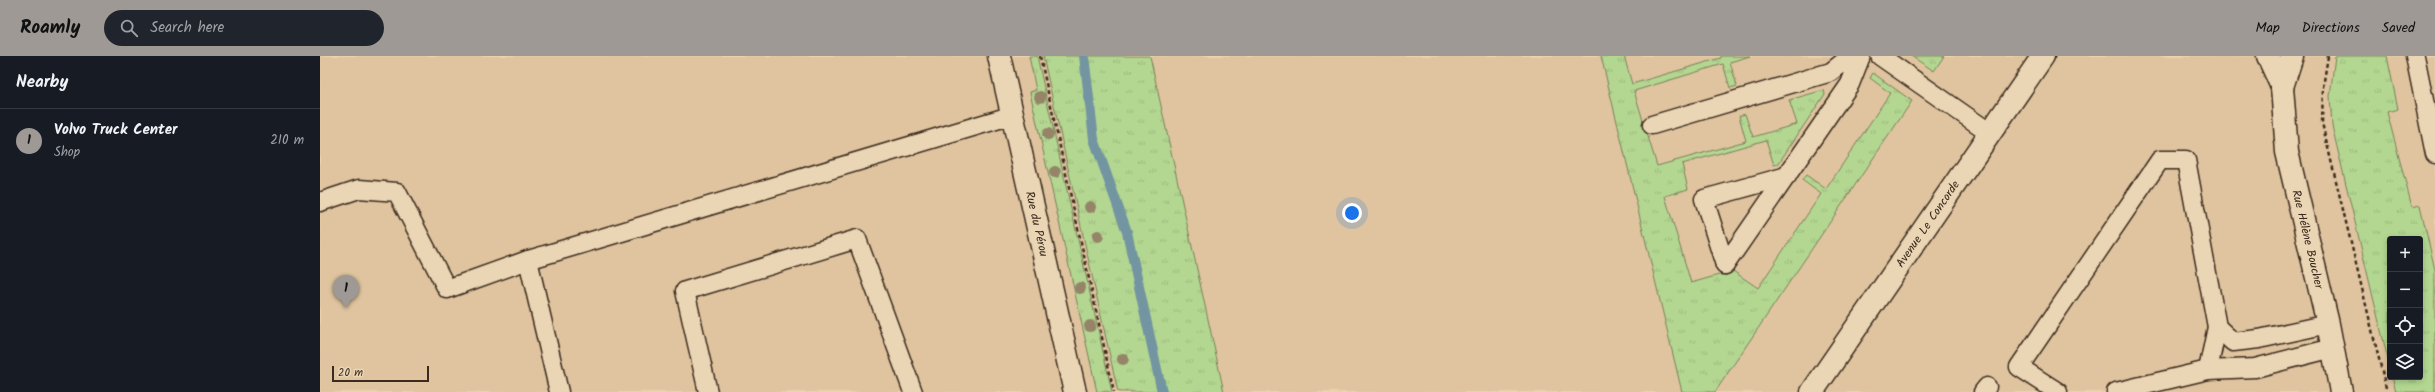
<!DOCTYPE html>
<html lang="en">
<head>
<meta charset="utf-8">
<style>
	:root { --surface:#171b24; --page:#20242c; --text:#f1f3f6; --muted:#9ea1a6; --line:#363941; --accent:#9f9995 }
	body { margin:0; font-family:Kalam,sans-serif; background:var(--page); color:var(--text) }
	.controls { position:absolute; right:12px; bottom:12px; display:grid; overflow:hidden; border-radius:4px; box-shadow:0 2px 6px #0003 }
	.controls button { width:36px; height:36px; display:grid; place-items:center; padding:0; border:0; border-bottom:1px solid var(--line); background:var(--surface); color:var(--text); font:20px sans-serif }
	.scale { position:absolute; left:12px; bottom:10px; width:97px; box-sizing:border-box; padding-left:4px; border:2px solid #3b2a1e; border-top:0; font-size:11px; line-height:14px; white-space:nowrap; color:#3b2a1e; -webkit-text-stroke:3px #ead6b4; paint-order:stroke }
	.you { position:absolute; left:1032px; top:157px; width:14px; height:14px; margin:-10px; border:3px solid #fff; border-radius:50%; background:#1a73e8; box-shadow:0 0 0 6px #1a73e833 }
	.badge { display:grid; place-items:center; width:26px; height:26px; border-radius:50%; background:var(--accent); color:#111; font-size:13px; font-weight:700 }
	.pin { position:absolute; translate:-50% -33px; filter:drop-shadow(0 1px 2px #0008) }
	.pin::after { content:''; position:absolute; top:21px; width:14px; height:12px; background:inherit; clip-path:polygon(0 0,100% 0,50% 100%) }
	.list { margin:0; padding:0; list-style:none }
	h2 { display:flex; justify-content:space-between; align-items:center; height:52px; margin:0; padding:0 16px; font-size:17px }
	h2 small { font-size:13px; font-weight:400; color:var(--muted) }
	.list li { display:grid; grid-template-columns:26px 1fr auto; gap:12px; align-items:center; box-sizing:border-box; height:64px; padding:0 16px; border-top:1px solid var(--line) }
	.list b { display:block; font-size:15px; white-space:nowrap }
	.list p { margin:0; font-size:13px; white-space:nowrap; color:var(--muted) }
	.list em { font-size:13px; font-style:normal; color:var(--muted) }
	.icon { flex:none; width:22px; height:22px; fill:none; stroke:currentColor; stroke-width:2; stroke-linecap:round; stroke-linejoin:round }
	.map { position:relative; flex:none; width:2115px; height:336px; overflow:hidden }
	header { display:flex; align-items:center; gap:24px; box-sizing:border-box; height:56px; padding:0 20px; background:var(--accent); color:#111 }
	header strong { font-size:19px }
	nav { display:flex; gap:22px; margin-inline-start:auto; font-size:14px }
	.search { width:280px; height:36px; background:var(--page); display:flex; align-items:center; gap:10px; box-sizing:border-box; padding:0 14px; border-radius:22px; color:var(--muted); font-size:15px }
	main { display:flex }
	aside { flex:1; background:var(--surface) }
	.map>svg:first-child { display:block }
	.built { fill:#dfc49f; fill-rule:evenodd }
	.grass { fill:url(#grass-tufts); stroke:#778058 }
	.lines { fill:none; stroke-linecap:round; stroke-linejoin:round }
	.stream { stroke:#7295a1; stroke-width:10 }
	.lane-casing { stroke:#3b2a1e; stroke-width:21 }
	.street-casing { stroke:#3b2a1e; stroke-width:25 }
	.path { stroke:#3b2a1e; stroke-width:2.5; stroke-dasharray:4 3; stroke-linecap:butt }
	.lane { stroke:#ead6b4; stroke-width:18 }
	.street { stroke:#ead6b4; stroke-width:22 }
	.tree { fill:#958468 }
	.labels { text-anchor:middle; stroke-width:3.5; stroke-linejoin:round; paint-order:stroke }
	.street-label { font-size:12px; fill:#3b2a1e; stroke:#ead6b4 }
</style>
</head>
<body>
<header>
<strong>Roamly</strong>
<div class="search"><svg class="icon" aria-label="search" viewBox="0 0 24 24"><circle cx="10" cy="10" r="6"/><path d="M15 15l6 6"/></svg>Search here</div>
<nav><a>Map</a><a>Directions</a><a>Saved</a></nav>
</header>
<main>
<aside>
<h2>Nearby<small></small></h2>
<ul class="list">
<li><span class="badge">1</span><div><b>Volvo Truck Center</b><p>Shop</p></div><em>210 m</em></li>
</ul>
</aside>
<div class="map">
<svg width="2115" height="336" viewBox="0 0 2115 336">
	<defs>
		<pattern id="grass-tufts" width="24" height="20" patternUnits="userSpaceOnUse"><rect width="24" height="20" fill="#b3d791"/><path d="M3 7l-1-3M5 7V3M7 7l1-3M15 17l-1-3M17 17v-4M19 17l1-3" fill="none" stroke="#9bb97d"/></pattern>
	</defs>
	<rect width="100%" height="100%" fill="#ecd3ae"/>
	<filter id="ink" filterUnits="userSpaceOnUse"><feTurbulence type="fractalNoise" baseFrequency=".025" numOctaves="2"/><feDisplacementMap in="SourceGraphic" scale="8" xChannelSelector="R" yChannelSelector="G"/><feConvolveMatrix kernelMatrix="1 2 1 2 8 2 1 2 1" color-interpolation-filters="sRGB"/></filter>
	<g filter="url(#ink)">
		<path class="built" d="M 0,0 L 2115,0 L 2115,336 L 0,336 ZM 2070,183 L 2100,183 L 2100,321 L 2070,321 Z"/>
		<g class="grass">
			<path d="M 709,0 L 717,0 L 792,336 L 777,336 L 710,36 L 716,34 Z"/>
			<path d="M 723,0 L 830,0 L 904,336 L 798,336 Z"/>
			<path d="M 1281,0 L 1304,0 L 1312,28 L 1401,2 L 1401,0 L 1430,0 L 1410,6 L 1417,30 L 1410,32 L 1403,8 L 1314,35 L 1337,110 L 1426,85 L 1419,60 L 1425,58 L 1433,81 L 1477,68 L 1469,44 L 1504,34 L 1505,38 L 1458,108 L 1454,109 L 1446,84 L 1362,108 L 1368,133 L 1345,140 L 1371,227 L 1413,215 L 1438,232 L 1501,138 L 1482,124 L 1486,119 L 1506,133 L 1570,37 L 1550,22 L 1553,17 L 1592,45 L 1395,336 L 1362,336 Z"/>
			<path d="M 1591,0 L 1624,0 L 1614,15 Z"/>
			<path d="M 2015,0 L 2067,0 L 2078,53 L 2067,56 L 2092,151 L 2100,149 L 2115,214 L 2115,336 L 2076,336 L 2072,321 L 2100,321 L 2100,183 L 2070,183 L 2070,312 L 2012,70 L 2010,40 Z"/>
		</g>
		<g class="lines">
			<path class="stream" d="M 764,0 L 774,83 L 807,176 L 842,336"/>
			<g class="lane-casing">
				<g id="lane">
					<path d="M 1560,0 L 1669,76"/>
					<path d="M 2095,0 L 2115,98"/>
					<path d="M 1332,69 L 1511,16 L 1531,0"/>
					<path d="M 0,146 L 39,133 L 77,136 L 127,233 L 208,204 L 693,59"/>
					<path d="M 208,204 L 239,336"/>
					<path d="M 1405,209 L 1530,28 L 1541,0"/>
					<path d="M 1405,209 L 1384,143 L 1467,120"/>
					<path d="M 1888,314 L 1897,271"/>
					<path d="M 388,336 L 365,235 L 537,183 L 593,336"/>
					<path d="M 1663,336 L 1667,331"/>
					<path d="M 1738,336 L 1699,311 L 1840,104 L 1866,104 L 1897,271 L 1913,286 L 1939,283 L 2008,268"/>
					<path d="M 1796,336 L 1888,314 L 1935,312 L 2013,292"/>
				</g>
			</g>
			<g class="street-casing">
				<g id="street">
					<path id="s1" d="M 679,0 L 755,336"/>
					<path id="s2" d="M 1948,0 L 1962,31 L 1967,96 L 2008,268 L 2021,336"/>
					<path d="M 1962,31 L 1972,0"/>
					<path id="s3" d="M 1492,336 L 1723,0"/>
				</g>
			</g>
			<g class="path">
				<path d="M 720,0 L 794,336"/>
				<path d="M 2008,0 L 2003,31 L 2002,67 L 2067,336"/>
			</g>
			<use href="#lane" class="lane"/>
			<use href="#street" class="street"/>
		</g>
		<g class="tree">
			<circle cx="720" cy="41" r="6"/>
			<circle cx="728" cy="78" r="6"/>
			<circle cx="735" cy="116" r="6"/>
			<circle cx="770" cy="151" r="6"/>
			<circle cx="778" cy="180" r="6"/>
			<circle cx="760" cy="232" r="6"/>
			<circle cx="770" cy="270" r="6"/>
			<circle cx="803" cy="303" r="6"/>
		</g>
	</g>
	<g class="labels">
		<g class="street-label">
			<text dy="4" stroke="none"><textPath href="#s3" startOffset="204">Avenue Le Concorde</textPath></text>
			<text dy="4" stroke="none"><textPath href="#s1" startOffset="172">Rue du Pérou</textPath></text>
			<text dy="4" stroke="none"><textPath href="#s2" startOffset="189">Rue Hélène Boucher</textPath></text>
		</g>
	</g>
</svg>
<div class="controls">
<button>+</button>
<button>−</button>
<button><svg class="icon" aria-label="locate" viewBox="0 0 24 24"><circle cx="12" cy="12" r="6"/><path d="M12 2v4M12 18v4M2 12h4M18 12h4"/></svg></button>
<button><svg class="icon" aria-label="layers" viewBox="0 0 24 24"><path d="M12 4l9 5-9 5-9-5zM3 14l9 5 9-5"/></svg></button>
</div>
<div class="scale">20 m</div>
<div class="you"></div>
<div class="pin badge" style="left:26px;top:252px">1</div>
</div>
</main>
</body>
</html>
